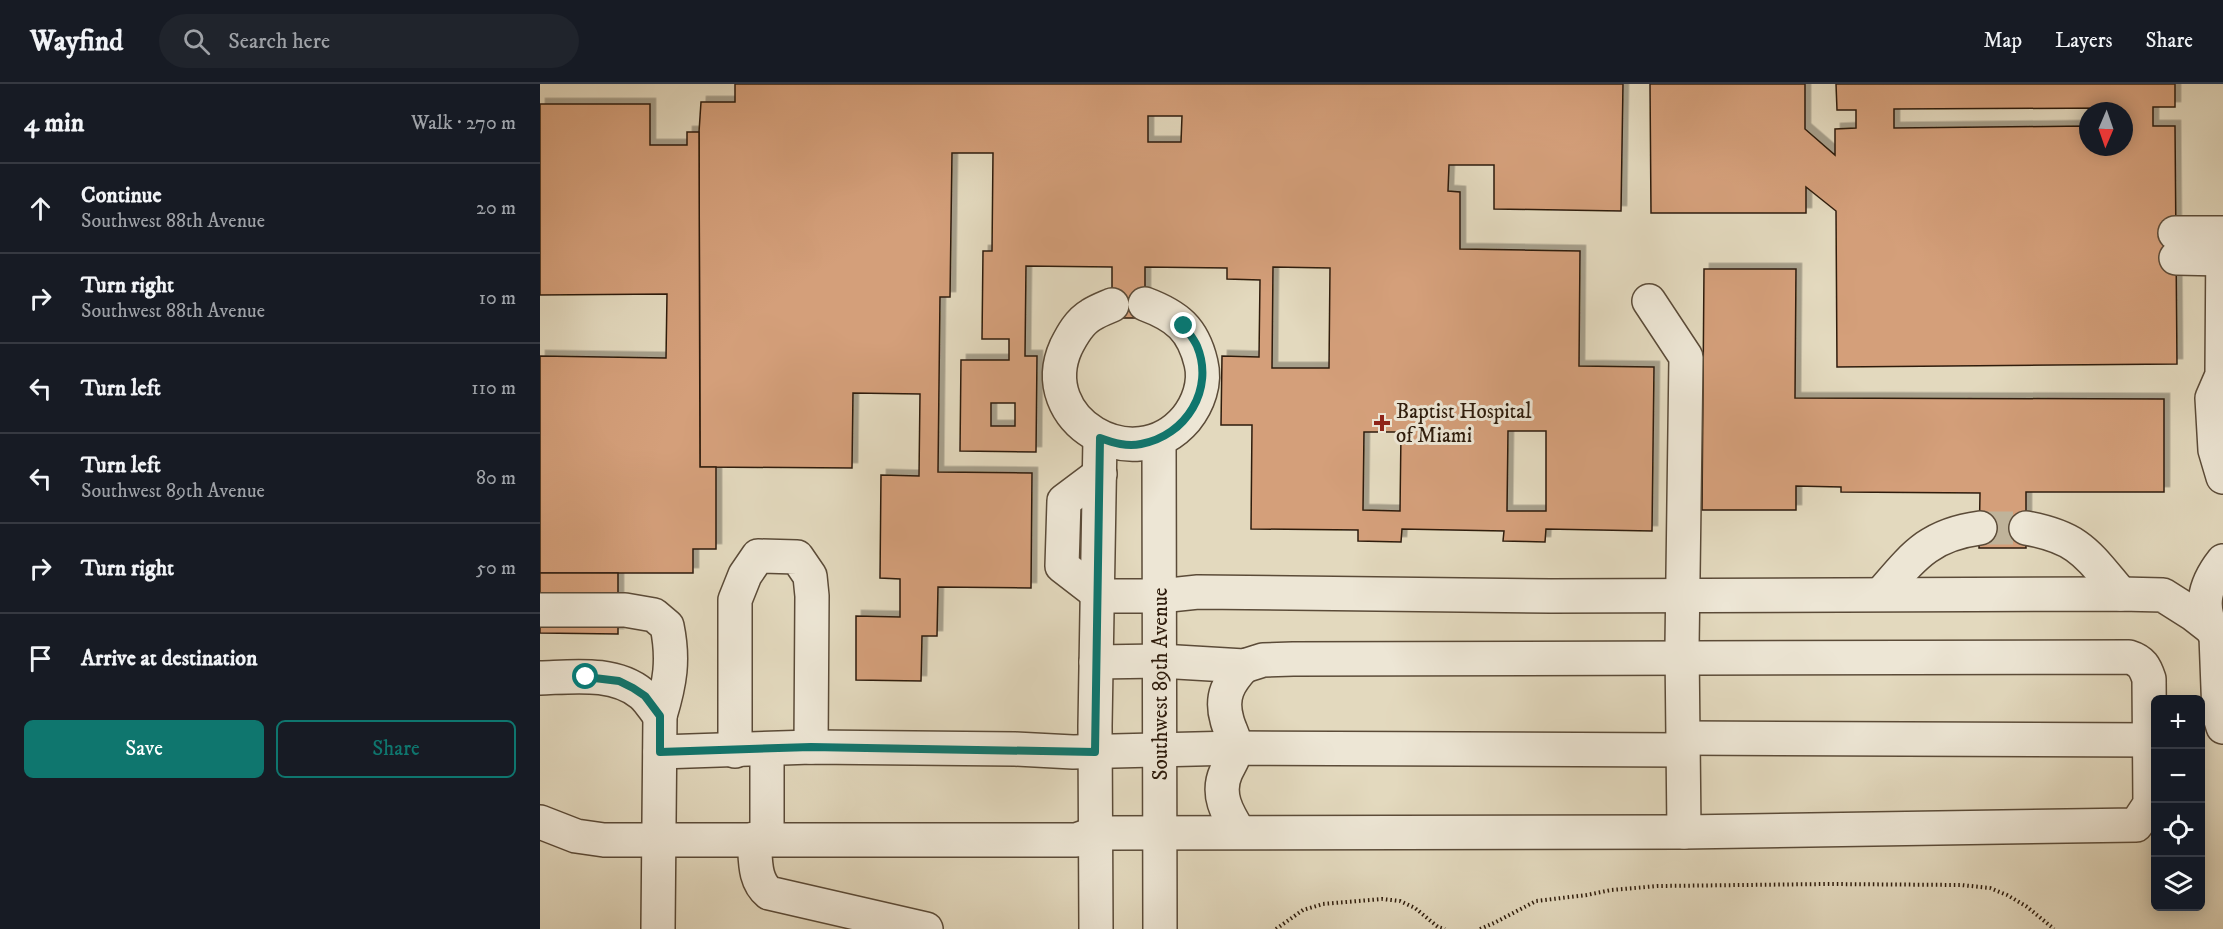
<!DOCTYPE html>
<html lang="en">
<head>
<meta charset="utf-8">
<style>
	:root { --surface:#171b24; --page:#20242c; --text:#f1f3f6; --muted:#9ea1a6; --line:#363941; --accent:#0f766e }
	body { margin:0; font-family:"IM FELL DW Pica",serif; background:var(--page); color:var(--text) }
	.controls { position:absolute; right:18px; bottom:18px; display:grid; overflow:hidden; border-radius:9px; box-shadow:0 3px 15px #0003 }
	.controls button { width:54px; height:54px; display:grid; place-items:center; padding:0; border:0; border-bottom:2px solid var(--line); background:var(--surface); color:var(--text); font:30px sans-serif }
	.compass { position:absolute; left:1539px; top:18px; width:54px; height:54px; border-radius:50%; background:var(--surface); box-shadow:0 3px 15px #0003; rotate:182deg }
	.stop { position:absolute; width:18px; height:18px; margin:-14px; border:4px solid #0f766e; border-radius:50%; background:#fff }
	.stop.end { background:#0f766e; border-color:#fff; box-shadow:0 2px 6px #0008 }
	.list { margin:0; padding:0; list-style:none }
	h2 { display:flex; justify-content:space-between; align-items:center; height:78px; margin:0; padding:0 24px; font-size:26px }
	h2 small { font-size:20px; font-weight:400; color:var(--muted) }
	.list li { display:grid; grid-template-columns:39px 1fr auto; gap:18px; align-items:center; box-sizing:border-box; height:90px; padding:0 24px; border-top:2px solid var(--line) }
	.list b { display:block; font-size:22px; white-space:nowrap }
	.list p { margin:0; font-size:20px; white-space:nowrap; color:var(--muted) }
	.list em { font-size:20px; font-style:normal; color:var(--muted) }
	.actions { display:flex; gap:12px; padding:18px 24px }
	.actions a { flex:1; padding:14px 0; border:2px solid var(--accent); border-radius:9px; text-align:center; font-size:21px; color:var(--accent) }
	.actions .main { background:var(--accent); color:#fff }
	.icon { flex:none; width:33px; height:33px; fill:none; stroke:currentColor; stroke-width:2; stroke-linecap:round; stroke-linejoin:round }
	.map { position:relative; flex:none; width:1683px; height:845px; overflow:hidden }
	header { display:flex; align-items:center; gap:36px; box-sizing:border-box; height:84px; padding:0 30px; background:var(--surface); border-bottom:2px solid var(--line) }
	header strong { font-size:28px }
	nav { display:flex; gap:33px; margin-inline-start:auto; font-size:21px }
	.search { width:420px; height:54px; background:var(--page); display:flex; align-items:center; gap:15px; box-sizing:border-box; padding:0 21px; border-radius:33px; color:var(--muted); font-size:22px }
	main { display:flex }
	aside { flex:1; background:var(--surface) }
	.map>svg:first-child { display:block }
	.building { fill:#d49f7a; stroke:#2e1c0c; stroke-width:1.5; fill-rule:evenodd; filter:url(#shadow) }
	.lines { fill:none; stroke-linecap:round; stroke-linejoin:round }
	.minor-tunnel { stroke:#bfb39a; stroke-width:33; stroke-dasharray:33 16; stroke-linecap:butt }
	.minor-casing { stroke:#5b4b38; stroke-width:36 }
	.path { stroke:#2e1c0c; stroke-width:4; stroke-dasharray:1.5 3; stroke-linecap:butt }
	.minor { stroke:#ede6d5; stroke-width:33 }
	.route { stroke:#0f766e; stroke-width:8 }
	.poi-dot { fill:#8f2418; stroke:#ede6d5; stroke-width:2 }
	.labels { text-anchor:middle; stroke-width:6; stroke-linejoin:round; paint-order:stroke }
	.poi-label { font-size:21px; fill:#2e1c0c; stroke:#ede6d5; text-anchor:start }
	.street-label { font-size:21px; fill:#2e1c0c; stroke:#ede6d5 }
</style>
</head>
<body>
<header>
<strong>Wayfind</strong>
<div class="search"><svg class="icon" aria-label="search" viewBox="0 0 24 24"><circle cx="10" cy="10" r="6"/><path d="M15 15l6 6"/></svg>Search here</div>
<nav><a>Map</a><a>Layers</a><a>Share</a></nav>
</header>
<main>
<aside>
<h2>4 min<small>Walk · 270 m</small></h2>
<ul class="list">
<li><svg class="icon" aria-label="ahead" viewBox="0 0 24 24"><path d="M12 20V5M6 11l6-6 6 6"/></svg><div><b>Continue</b><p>Southwest 88th Avenue</p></div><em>20 m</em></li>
<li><svg class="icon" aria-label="right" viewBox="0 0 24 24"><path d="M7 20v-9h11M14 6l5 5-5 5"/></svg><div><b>Turn right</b><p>Southwest 88th Avenue</p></div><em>10 m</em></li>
<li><svg class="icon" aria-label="left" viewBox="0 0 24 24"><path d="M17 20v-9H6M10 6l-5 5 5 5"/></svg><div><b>Turn left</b></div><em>110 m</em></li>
<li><svg class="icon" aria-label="left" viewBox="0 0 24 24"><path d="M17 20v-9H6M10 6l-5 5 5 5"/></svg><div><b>Turn left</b><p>Southwest 89th Avenue</p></div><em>80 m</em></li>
<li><svg class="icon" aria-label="right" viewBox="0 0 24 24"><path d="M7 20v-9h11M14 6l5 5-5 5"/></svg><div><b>Turn right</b></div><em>50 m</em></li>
<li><svg class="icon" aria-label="arrive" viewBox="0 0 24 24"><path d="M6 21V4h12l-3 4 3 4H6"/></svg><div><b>Arrive at destination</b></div></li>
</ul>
<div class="actions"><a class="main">Save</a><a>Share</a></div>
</aside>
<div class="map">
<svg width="1683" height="845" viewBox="0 0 1683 845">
	<defs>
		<filter id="shadow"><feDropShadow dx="5.5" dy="-5.5" stdDeviation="0" flood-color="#0004"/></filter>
	</defs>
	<rect width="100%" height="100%" fill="#e3d9be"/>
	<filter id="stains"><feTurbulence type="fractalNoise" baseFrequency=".00333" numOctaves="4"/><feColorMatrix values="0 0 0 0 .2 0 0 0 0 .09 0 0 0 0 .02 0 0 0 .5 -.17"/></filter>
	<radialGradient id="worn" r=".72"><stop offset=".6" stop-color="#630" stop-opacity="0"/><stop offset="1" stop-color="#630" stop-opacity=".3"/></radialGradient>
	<g class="building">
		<path d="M 195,0 L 1083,0 L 1081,127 L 954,125 L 954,81 L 909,81 L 908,107 L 920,108 L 920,165 L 1040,167 L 1039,282 L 1114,283 L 1112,447 L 1006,445 L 1005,458 L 963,457 L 964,447 L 862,445 L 861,458 L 818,457 L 818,446 L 711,445 L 712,341 L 681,341 L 682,272 L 719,273 L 720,196 L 687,195 L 687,184 L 605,183 L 605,234 L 572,234 L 572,183 L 486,182 L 485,272 L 497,272 L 496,368 L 420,367 L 421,276 L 469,276 L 469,255 L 442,255 L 443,167 L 452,167 L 453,69 L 412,69 L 410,213 L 400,213 L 398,388 L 492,389 L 491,504 L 398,503 L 397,552 L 382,552 L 381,597 L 316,596 L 316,532 L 360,533 L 360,495 L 340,494 L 341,391 L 379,392 L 380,310 L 313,309 L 312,384 L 160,383 L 159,48 L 161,18 L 195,18 ZM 608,32 L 642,32 L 641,58 L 608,58 ZM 733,183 L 790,184 L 789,284 L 732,284 ZM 451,319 L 475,319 L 475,342 L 451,342 ZM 968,347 L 1006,347 L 1006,427 L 967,427 ZM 824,348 L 861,348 L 860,427 L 823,426 Z"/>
		<path d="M 1110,0 L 1265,0 L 1265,45 L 1295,71 L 1295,45 L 1316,44 L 1316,26 L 1297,26 L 1296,0 L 1635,0 L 1635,23 L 1613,23 L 1613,42 L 1635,42 L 1637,280 L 1297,283 L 1296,127 L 1266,103 L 1266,129 L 1111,129 ZM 1575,24 L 1575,27 L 1584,27 L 1584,63 L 1548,63 L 1548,42 L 1354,44 L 1354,25 Z"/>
		<path d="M 0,20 L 110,20 L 110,61 L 147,61 L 147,48 L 159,48 L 160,383 L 176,383 L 176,465 L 153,465 L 153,489 L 0,489 L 0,272 L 126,274 L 127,210 L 0,211 Z"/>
		<path d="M 1164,185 L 1256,185 L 1255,314 L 1624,315 L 1624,408 L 1486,408 L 1486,464 L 1439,464 L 1440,409 L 1301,408 L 1301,403 L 1256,402 L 1256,426 L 1162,426 Z"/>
		<path d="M 0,489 L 78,489 L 78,550 L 0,549 Z"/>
	</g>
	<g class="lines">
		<path class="minor-tunnel" d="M 1440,444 L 1486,444"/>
		<g class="minor-casing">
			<g id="minor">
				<path d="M 1635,149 L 1683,149"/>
				<path d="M 1683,151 L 1682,291 L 1672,314 L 1675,366 L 1683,393"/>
				<path d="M 1636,174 L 1683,175"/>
				<path d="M 1109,217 L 1146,273 L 1142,563 L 1144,748"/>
				<path d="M 572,221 C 565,224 557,227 551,231 C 539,238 532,251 526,263 C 493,336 594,396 646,335 C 658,320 666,299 661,279 C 653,245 637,232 605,220"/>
				<path d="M 619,356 L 620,845"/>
				<path d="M 1486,444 C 1540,454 1547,470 1581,510"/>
				<path d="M 557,509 L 522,482 L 524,417 L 560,390"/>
				<path d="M 1341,510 C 1373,473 1388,451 1440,444"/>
				<path d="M 557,512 L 620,512 L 658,508 L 1011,512 L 1581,510 L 1623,511 L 1653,530 L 1671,544"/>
				<path d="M 0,526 L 85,526 L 114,531 L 127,542 C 134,576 130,599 120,632 L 118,845"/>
				<path d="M 1676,552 L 1679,630 L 1683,643"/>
				<path d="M 1678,554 C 1657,527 1664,501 1683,477"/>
				<path d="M 0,594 C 33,593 74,587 102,610 C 109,616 114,625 120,632"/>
				<path d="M 1143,654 L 1616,656"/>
				<path d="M 195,667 L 195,516 L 205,491 L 218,472 L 257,473 L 270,492 L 272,512 L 271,663"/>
				<path d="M 120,668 L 271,663 L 475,665 L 533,668 L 696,664 L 1143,666"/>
				<path d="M 0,738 L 36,752 L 64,756 L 536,756 L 556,749 L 1144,748 L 1596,741 L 1610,720 L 1609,595 C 1605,583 1602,577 1589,573 L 753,575 L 723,576 L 704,582 L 620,577 L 556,578"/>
				<path d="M 699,748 C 687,729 676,710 686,688 C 690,679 696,672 695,662 C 695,653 689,645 687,636 C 680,612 689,598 704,582"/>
				<path d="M 214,755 C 216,774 213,796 229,809 L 386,845"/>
				<path d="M 227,755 L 227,665"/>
				<path d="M 556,845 L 555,642 L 560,354"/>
			</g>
		</g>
		<g class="path">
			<path d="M 736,845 L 763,826 L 783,820 L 842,815 L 860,817 L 875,824 L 898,843 L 905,845"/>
			<path d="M 940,845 L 954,839 L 996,817 L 1047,811 L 1071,806 L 1118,802 L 1288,800 L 1421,801 L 1450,804 L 1467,811 L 1486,822 L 1514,845"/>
		</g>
		<use href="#minor" class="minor"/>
	</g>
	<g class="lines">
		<path class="route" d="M 46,593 L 79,597 L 93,604 L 105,612 L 120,632 L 120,668 L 271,663 L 555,668 L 560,354 C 574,359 587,363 601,360 C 646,352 675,305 657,262 C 654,255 648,248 644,242"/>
	</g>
	<path class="poi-dot" d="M839 330h6v6h6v6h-6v6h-6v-6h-6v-6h6z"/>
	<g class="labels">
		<g class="poi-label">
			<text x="856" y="334">Baptist Hospital<tspan x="856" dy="24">of Miami</tspan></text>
		</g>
		<g class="street-label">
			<text transform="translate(620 600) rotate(-90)" y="7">Southwest 89th Avenue</text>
		</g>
	</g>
	<rect width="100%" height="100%" filter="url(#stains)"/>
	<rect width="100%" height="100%" fill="url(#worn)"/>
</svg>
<div class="controls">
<button>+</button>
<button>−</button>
<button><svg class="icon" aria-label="locate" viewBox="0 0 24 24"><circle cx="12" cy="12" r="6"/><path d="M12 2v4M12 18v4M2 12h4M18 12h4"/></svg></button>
<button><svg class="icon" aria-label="layers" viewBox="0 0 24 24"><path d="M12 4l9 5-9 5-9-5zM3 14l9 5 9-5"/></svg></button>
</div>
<svg class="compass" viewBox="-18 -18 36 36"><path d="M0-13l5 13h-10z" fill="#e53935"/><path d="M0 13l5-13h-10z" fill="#9ea1a6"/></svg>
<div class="stop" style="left:46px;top:593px"></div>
<div class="stop end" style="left:644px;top:242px"></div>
</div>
</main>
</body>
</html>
